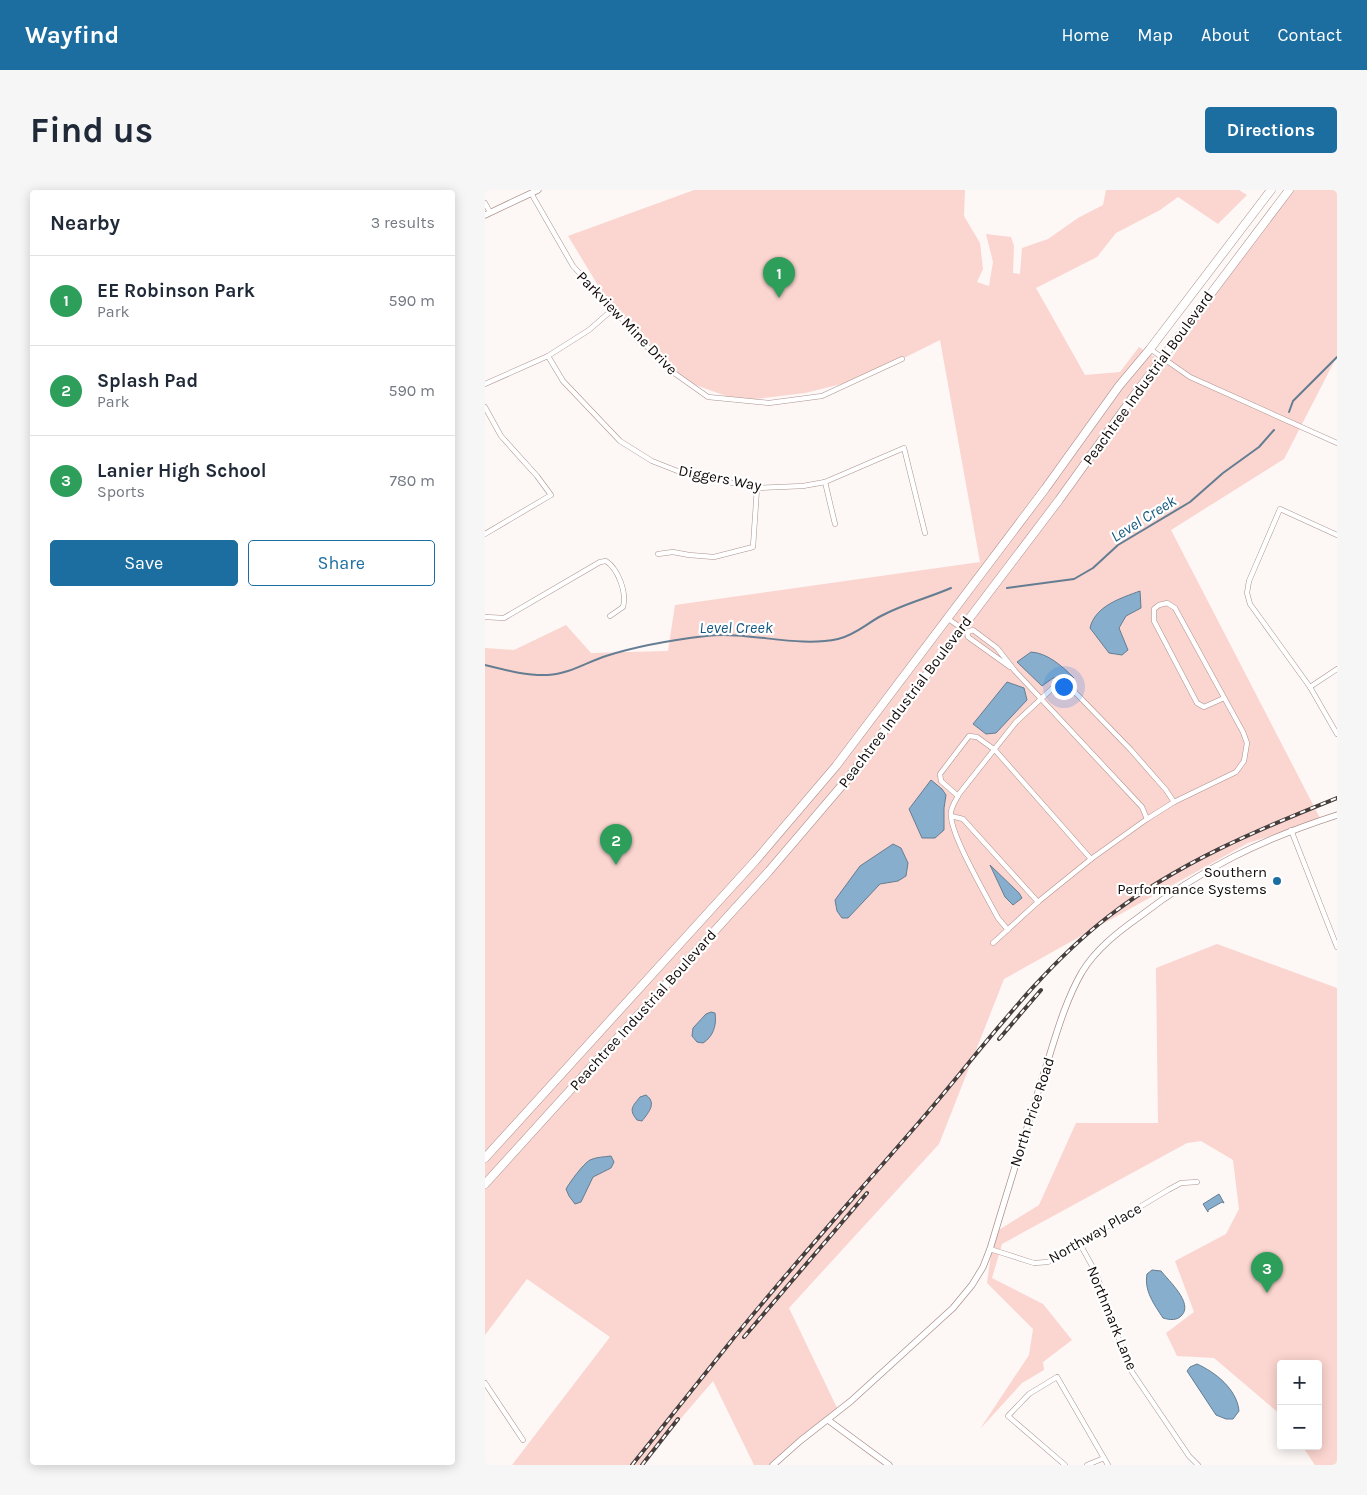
<!DOCTYPE html>
<html lang="en">
<head>
<meta charset="utf-8">
<style>
	:root { --surface:#fff; --page:#f6f6f7; --text:#1f2937; --muted:#747a83; --line:#e0e1e3; --accent:#1d6ea0 }
	body { margin:0; font-family:Karla,sans-serif; background:var(--page); color:var(--text) }
	.controls { position:absolute; right:15px; bottom:15px; display:grid; overflow:hidden; border-radius:5px; box-shadow:0 2px 12px #0003 }
	.controls button { width:45px; height:45px; display:grid; place-items:center; padding:0; border:0; border-bottom:1px solid var(--line); background:var(--surface); color:var(--text); font:25px sans-serif }
	.you { position:absolute; left:578px; top:496px; width:18px; height:18px; margin:-12px; border:4px solid #fff; border-radius:50%; background:#1a73e8; box-shadow:0 0 0 8px #1a73e833 }
	.badge { display:grid; place-items:center; width:32px; height:32px; border-radius:50%; background:var(--accent); color:#fff; font-size:16px; font-weight:700 }
	.pin { position:absolute; translate:-50% -41px; filter:drop-shadow(0 1px 2px #0008) }
	.pin::after { content:''; position:absolute; top:26px; width:18px; height:15px; background:inherit; clip-path:polygon(0 0,100% 0,50% 100%) }
	.list { margin:0; padding:0; list-style:none }
	h2 { display:flex; justify-content:space-between; align-items:center; height:65px; margin:0; padding:0 20px; font-size:21px }
	h2 small { font-size:16px; font-weight:400; color:var(--muted) }
	.list li { display:grid; grid-template-columns:32px 1fr auto; gap:15px; align-items:center; box-sizing:border-box; height:90px; padding:0 20px; border-top:1px solid var(--line) }
	.list b { display:block; font-size:19px; white-space:nowrap }
	.list p { margin:0; font-size:16px; white-space:nowrap; color:var(--muted) }
	.list em { font-size:16px; font-style:normal; color:var(--muted) }
	.actions { display:flex; gap:10px; padding:15px 20px }
	.actions a { flex:1; padding:11px 0; border:1px solid var(--accent); border-radius:5px; text-align:center; font-size:18px; color:var(--accent) }
	.actions .main { background:var(--accent); color:#fff }
	.map { position:relative; flex:none; width:852px; height:1275px; overflow:hidden; border-radius:5px }
	header { display:flex; align-items:center; gap:30px; box-sizing:border-box; height:70px; padding:0 25px; background:var(--accent); color:#fff }
	header strong { font-size:24px }
	nav { display:flex; gap:28px; margin-inline-start:auto; font-size:18px }
	.intro { display:flex; align-items:center; justify-content:space-between; box-sizing:border-box; height:120px; padding:0 30px }
	h1 { margin:0; font-size:35px }
	.button { padding:12px 22px; border-radius:5px; background:var(--accent); color:#fff; font-size:18px; font-weight:700 }
	main { display:flex; gap:30px; padding:0 30px }
	aside { flex:1; background:var(--surface); border-radius:5px; box-shadow:0 2px 12px #0003 }
	.map>svg:first-child { display:block }
	.green { fill:#fbd5cf }
	.water { fill:#87afcd; stroke:#647d92 }
	.lines { fill:none; stroke-linecap:round; stroke-linejoin:round }
	.stream { stroke:#647d92; stroke-width:2 }
	.minor-casing { stroke:#ab938f; stroke-width:5.5 }
	.tertiary-casing { stroke:#ab938f; stroke-width:7 }
	.trunk-casing { stroke:#ab938f; stroke-width:9 }
	.minor { stroke:#fff; stroke-width:4.5 }
	.tertiary { stroke:#fff; stroke-width:5.5 }
	.trunk { stroke:#fff; stroke-width:8 }
	.rail-casing { stroke:#463e3d; stroke-width:4 }
	.rail { stroke:#fff; stroke-width:2; stroke-dasharray:5.5; stroke-linecap:butt }
	.poi-dot { fill:#1d6ea0; stroke:#fff; stroke-width:2 }
	.labels { text-anchor:middle; stroke-width:4.5; stroke-linejoin:round; paint-order:stroke }
	.street-label { font-size:15px; fill:#110908; stroke:#fff }
	.poi-label { font-size:15px; fill:#110908; stroke:#fff; text-anchor:end }
	.water-label { font-size:16px; font-style:italic; fill:#14577f; stroke:#fff }
</style>
</head>
<body>
<header>
<strong>Wayfind</strong>
<nav><a>Home</a><a>Map</a><a>About</a><a>Contact</a></nav>
</header>
<div class="intro"><h1>Find us</h1><a class="button">Directions</a></div>
<main>
<aside>
<h2>Nearby<small>3 results</small></h2>
<ul class="list">
<li><span class="badge" style="background:#2e9e5b">1</span><div><b>EE Robinson Park</b><p>Park</p></div><em>590 m</em></li>
<li><span class="badge" style="background:#2e9e5b">2</span><div><b>Splash Pad</b><p>Park</p></div><em>590 m</em></li>
<li><span class="badge" style="background:#2e9e5b">3</span><div><b>Lanier High School</b><p>Sports</p></div><em>780 m</em></li>
</ul>
<div class="actions"><a class="main">Save</a><a>Share</a></div>
</aside>
<div class="map">
<svg width="852" height="1275" viewBox="0 0 852 1275">
	<rect width="100%" height="100%" fill="#fdf7f6"/>
	<g class="green">
		<path d="M 209,0 L 480,0 L 479,26 L 495,53 L 498,79 L 492,92 L 504,96 L 508,72 L 501,44 L 526,47 L 529,56 L 528,83 L 535,84 L 537,58 L 563,49 L 593,28 L 618,15 L 621,0 L 754,0 L 762,5 L 733,34 L 693,7 L 675,20 L 631,43 L 612,67 L 551,98 L 600,185 L 635,182 L 654,157 L 682,175 L 735,96 L 805,0 L 852,0 L 852,166 L 799,269 L 686,340 L 836,630 L 763,653 L 519,789 L 454,954 L 304,1118 L 354,1222 L 289,1275 L 269,1275 L 228,1191 L 156,1275 L 27,1275 L 125,1147 L 42,1089 L 0,1145 L 0,458 L 29,460 L 81,435 L 106,463 L 183,461 L 190,415 L 495,372 L 455,150 L 377,189 L 320,203 L 255,211 L 205,193 L 151,153 L 122,110 L 83,46 Z"/>
		<path d="M 732,754 L 852,798 L 852,1275 L 830,1275 L 817,1256 L 833,1256 L 833,1174 L 796,1174 L 796,1225 L 729,1168 L 692,1166 L 681,1143 L 709,1122 L 690,1071 L 741,1044 L 754,1019 L 748,970 L 716,951 L 702,953 L 517,1054 L 507,1088 L 558,1114 L 587,1150 L 558,1172 L 559,1180 L 537,1193 L 495,1239 L 544,1165 L 548,1139 L 502,1093 L 509,1043 L 554,1015 L 591,933 L 673,933 L 671,778 Z"/>
	</g>
	<g class="water">
		<path d="M 655,401 L 656,418 L 641,426 L 634,438 L 643,460 L 637,465 L 624,463 L 605,438 C 610,416 636,408 655,401 Z"/>
		<path d="M 546,462 C 563,463 578,477 589,488 L 568,488 L 557,496 L 532,472 Z"/>
		<path d="M 522,492 L 539,498 L 542,510 L 511,543 L 501,544 L 488,534 Z"/>
		<path d="M 446,590 L 457,599 L 461,605 L 459,618 L 459,640 L 450,648 L 437,648 L 424,619 Z"/>
		<path d="M 408,654 L 416,658 L 423,673 L 421,686 L 413,691 L 395,694 L 363,728 L 357,728 L 352,721 L 350,710 L 375,676 Z"/>
		<path d="M 505,675 L 534,703 L 537,708 L 528,715 L 520,707 Z"/>
		<path d="M 226,822 L 230,823 C 232,835 228,847 218,853 L 212,852 L 207,846 L 208,838 L 221,824 Z"/>
		<path d="M 161,905 C 172,913 164,922 157,931 L 152,930 C 143,919 148,916 155,907 Z"/>
		<path d="M 126,966 L 129,972 L 126,978 L 108,987 L 96,1012 L 90,1014 L 84,1006 L 81,999 C 85,992 98,974 105,970 C 111,967 119,967 126,966 Z"/>
		<path d="M 734,1004 L 739,1013 L 737,1012 L 723,1020 L 723,1022 L 718,1014 Z"/>
		<path d="M 667,1080 L 676,1081 C 684,1091 708,1113 697,1125 C 692,1131 685,1130 678,1128 C 669,1114 659,1101 662,1084 Z"/>
		<path d="M 712,1174 C 730,1182 752,1199 754,1221 L 748,1229 L 741,1229 L 731,1225 L 702,1181 L 705,1177 Z"/>
	</g>
	<g class="lines">
		<g class="stream">
			<path d="M 804,222 L 808,211 L 852,167"/>
			<path d="M 522,398 L 589,389 L 608,378 L 633,355 L 705,312 L 738,283 L 774,257 L 789,240"/>
			<path d="M 0,475 C 20,480 42,486 63,485 C 84,484 102,472 121,466 C 152,456 187,450 221,446 C 264,441 311,458 353,449 C 370,445 381,434 396,426 C 418,414 443,408 466,398"/>
		</g>
		<g class="minor-casing">
			<g id="minor">
				<path d="M 46,3 L 88,76 L 182,178 L 223,207 L 284,213 L 337,206 L 417,169"/>
				<path d="M 0,13 L 5,22"/>
				<path d="M 665,159 L 705,187 L 852,253"/>
				<path d="M 63,166 L 78,191 L 135,251 L 167,271 L 195,282 L 272,298 L 318,296 L 340,292 L 419,258 L 440,343"/>
				<path d="M 0,194 L 63,166 L 104,140 L 127,120"/>
				<path d="M 0,217 L 16,246 L 52,286 L 66,305 L 0,344"/>
				<path d="M 340,292 L 350,334"/>
				<path d="M 852,345 L 795,319 L 764,391 L 762,403 L 765,414 L 825,497 L 852,544"/>
				<path d="M 173,364 L 188,362 L 204,365 L 229,367 L 268,357 L 272,298"/>
				<path d="M 0,427 L 19,428 L 115,372 L 121,371 C 133,379 142,402 138,417 L 125,426"/>
				<path d="M 462,428 L 482,442 L 483,447 L 525,477"/>
				<path d="M 482,442 L 488,440 L 512,458 L 530,481 L 657,617 L 662,629"/>
				<path d="M 825,497 L 852,479"/>
				<path d="M 473,606 L 456,591 L 455,584 L 484,546 L 492,547 L 510,560 L 606,669"/>
				<path d="M 466,626 L 478,629 L 553,712"/>
				<path d="M 806,640 L 852,757"/>
				<path d="M 523,740 L 513,728 C 502,707 463,641 466,622 C 467,615 471,610 474,604 L 531,532 L 572,494 L 577,493 L 582,494 L 646,560 L 681,600 L 689,612"/>
				<path d="M 508,753 L 554,711 L 606,669 L 662,629 L 689,612 L 751,582 L 759,571 L 762,553 L 758,542 L 690,418 L 682,413 L 674,415 L 669,419 L 669,431 L 712,513 L 719,517 L 739,508"/>
				<path d="M 595,1054 L 611,1083 L 643,1176 L 704,1266 L 713,1275"/>
				<path d="M 505,1059 L 549,1073 L 563,1072 L 683,1000 L 696,993 L 712,992"/>
				<path d="M 0,1193 L 38,1250"/>
				<path d="M 580,1275 L 523,1226 L 544,1204 L 572,1187 L 623,1275"/>
				<path d="M 602,1275 L 619,1268"/>
			</g>
		</g>
		<g class="tertiary-casing">
			<g id="tertiary">
				<path d="M 0,25 L 53,0"/>
				<path d="M 343,1230 L 404,1275"/>
				<path d="M 288,1275 L 315,1251 L 366,1211 L 468,1118 L 487,1095 L 498,1077 L 505,1059 C 522,1002 540,945 557,889 C 569,853 578,815 597,782 C 611,759 633,742 654,727 C 716,679 777,649 852,625"/>
			</g>
		</g>
		<g class="trunk-casing">
			<g id="trunk">
				<path d="M 0,968 L 271,670 L 351,576 L 560,299 L 634,196 L 665,159 L 786,0"/>
				<path d="M 0,994 L 284,681 L 365,586 L 574,310 L 648,207 L 804,0"/>
			</g>
		</g>
		<use href="#minor" class="minor"/>
		<use href="#tertiary" class="tertiary"/>
		<use href="#trunk" class="trunk"/>
		<g class="rail-casing">
			<g id="rail">
				<path d="M 514,849 L 556,800"/>
				<path d="M 259,1147 L 382,1003"/>
				<path d="M 147,1275 C 179,1235 211,1195 243,1155 C 307,1075 376,1000 443,922 C 500,855 554,780 624,726 C 693,673 772,640 852,608"/>
				<path d="M 157,1275 L 193,1229"/>
			</g>
		</g>
		<use href="#rail" class="rail"/>
	</g>
	<circle class="poi-dot" cx="792" cy="691" r="5"/>
	<g class="labels">
		<g class="street-label">
			<text transform="translate(142 133) rotate(46)" y="5">Parkview Mine Drive</text>
			<text transform="translate(663 188) rotate(-54)" y="5">Peachtree Industrial Boulevard</text>
			<text transform="translate(235 288) rotate(11)" y="5">Diggers Way</text>
			<text transform="translate(420 512) rotate(-53)" y="5">Peachtree Industrial Boulevard</text>
			<text transform="translate(158 820) rotate(-48)" y="5">Peachtree Industrial Boulevard</text>
			<text transform="translate(547 922) rotate(-72)" y="5">North Price Road</text>
			<text transform="translate(610 1043) rotate(-30)" y="5">Northway Place</text>
			<text transform="translate(627 1128) rotate(68)" y="5">Northmark Lane</text>
		</g>
		<g class="poi-label">
			<text x="782" y="687">Southern<tspan x="782" dy="17">Performance Systems</tspan></text>
		</g>
		<g class="water-label">
			<text transform="translate(658 328) rotate(-32)" y="6">Level Creek</text>
			<text x="251" y="443">Level Creek</text>
		</g>
	</g>
</svg>
<div class="controls">
<button>+</button>
<button>−</button>
</div>
<div class="you"></div>
<div class="pin badge" style="left:294px;top:108px;background:#2e9e5b">1</div>
<div class="pin badge" style="left:131px;top:675px;background:#2e9e5b">2</div>
<div class="pin badge" style="left:782px;top:1103px;background:#2e9e5b">3</div>
</div>
</main>
</body>
</html>
